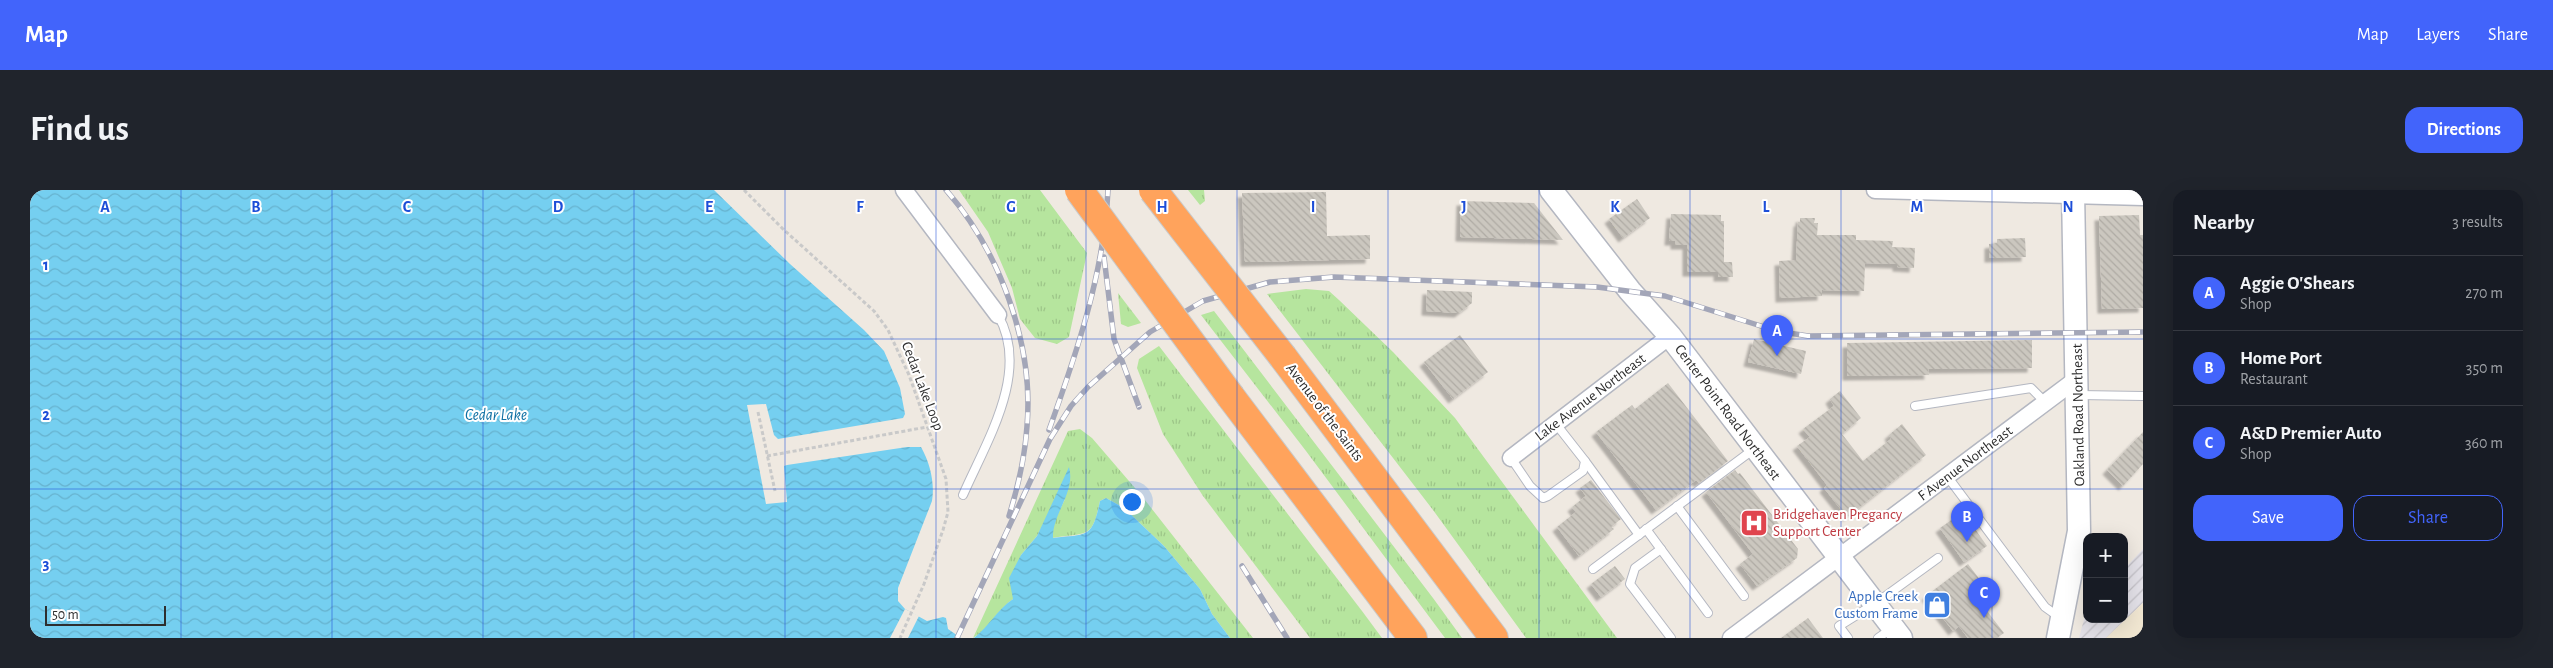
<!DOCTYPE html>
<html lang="en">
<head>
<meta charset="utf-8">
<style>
	:root { --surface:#171b24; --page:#20242c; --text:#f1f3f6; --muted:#9ea1a6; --line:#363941; --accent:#4264fb }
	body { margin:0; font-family:"Alegreya Sans",sans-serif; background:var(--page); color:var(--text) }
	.controls { position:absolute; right:15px; bottom:15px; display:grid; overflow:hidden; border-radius:10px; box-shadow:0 5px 20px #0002 }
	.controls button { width:45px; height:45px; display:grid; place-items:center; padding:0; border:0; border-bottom:1px solid var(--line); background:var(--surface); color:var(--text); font:25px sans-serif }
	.scale { position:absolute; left:15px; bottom:12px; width:121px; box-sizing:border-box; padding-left:5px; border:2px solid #2e2e2e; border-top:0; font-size:14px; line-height:18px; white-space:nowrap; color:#2e2e2e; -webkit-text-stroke:4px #fff; paint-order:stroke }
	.you { position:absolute; left:1101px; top:311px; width:18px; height:18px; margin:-12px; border:4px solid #fff; border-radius:50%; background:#1a73e8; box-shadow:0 0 0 8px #1a73e833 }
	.badge { display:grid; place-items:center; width:32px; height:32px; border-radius:50%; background:var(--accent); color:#fff; font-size:16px; font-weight:700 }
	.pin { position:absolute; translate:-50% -41px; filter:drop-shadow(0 1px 2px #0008) }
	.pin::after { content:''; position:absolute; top:26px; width:18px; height:15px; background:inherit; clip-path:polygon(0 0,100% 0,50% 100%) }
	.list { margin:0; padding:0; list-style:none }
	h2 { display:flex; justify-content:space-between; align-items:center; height:65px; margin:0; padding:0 20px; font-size:21px }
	h2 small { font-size:16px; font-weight:400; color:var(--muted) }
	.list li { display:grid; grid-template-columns:32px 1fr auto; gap:15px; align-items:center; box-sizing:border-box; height:75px; padding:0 20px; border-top:1px solid var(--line) }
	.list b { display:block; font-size:19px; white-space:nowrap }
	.list p { margin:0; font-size:16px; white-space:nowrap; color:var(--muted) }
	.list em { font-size:16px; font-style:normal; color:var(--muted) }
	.actions { display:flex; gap:10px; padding:15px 20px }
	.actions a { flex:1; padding:11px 0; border:1px solid var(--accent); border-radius:15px; text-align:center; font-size:18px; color:var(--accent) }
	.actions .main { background:var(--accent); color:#fff }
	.map { position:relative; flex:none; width:2113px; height:448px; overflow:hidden; border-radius:15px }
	header { display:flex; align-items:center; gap:30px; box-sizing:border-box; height:70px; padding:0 25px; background:var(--accent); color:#fff }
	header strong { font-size:24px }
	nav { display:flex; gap:28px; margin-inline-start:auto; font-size:18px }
	.intro { display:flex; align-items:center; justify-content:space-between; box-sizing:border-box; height:120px; padding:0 30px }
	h1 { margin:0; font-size:35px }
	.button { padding:12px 22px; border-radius:15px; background:var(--accent); color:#fff; font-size:18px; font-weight:700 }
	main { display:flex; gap:30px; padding:0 30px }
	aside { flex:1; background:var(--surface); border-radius:15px; box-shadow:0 5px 20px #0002 }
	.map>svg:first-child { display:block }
	.industrial { fill:url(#industrial-furrows) }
	.education { fill:#f0e6d1 }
	.grass { fill:url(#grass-tufts) }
	.water { fill:url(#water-waves) }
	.pier { fill:#efe9e1 }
	.building { fill:url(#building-back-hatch); filter:url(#shadow) }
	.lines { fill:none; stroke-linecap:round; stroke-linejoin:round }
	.lane-casing { stroke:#b4b7c1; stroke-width:10 }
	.street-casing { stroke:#b4b7c1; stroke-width:19 }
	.secondary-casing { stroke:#b4b7c1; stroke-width:25 }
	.highway-casing { stroke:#c9c9c9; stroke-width:30 }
	.path { stroke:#c9c9c9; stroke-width:3; stroke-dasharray:4 2.5; stroke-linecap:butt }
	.lane { stroke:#fff; stroke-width:8 }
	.street { stroke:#fff; stroke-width:16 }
	.secondary { stroke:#fff; stroke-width:22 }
	.highway { stroke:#ffa35c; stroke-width:28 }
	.rail-casing { stroke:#a3a6b8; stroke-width:5.5 }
	.rail { stroke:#fff; stroke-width:4; stroke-dasharray:11; stroke-linecap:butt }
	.highway-bridge-casing { stroke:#c9c9c9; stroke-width:30; stroke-linecap:butt }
	.highway-bridge { stroke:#ffa35c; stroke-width:28 }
	.grid { fill:none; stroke:#1d4ed8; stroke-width:1; stroke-opacity:0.55 }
	.labels { text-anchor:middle; stroke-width:4; stroke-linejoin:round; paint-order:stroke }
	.street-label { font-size:15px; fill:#2e2e2e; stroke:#fff }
	.health-label { font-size:15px; fill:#be3a42; stroke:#fff; text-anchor:start }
	.shop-label { font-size:15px; fill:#366cbe; stroke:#fff; text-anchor:end }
	.water-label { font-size:16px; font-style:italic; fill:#0d6fa3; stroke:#fff }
	.grid-label { font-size:16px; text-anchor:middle; font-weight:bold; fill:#1d4ed8; stroke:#fff; stroke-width:4; stroke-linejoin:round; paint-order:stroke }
</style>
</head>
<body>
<header>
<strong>Map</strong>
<nav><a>Map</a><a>Layers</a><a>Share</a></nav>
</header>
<div class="intro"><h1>Find us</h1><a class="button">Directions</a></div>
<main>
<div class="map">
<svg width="2113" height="448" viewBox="0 0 2113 448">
	<defs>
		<pattern id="industrial-furrows" width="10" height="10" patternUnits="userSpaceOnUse" patternTransform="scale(1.25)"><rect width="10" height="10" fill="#e3e1e8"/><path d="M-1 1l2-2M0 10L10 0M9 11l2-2" fill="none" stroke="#c3c1c7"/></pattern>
		<pattern id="grass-tufts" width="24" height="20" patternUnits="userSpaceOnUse" patternTransform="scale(1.25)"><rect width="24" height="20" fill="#b6e59e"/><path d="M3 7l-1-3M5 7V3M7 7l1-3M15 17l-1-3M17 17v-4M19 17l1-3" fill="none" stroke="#9dc588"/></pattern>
		<pattern id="water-waves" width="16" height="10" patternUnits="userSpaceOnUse" patternTransform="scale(1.25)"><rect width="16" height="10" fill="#75cff0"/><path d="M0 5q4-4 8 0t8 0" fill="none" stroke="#66b2ce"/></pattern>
		<pattern id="building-back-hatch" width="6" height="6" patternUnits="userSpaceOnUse" patternTransform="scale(1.25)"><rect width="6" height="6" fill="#cbc7bf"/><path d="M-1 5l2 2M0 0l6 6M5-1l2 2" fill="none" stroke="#afaba4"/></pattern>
		<filter id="shadow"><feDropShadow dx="-4.5" dy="4.5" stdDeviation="1" flood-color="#0004"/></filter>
	</defs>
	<rect width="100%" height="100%" fill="#efe9e1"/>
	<path class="industrial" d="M 2113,359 L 2113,413 L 2076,448 L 2049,448 L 2057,418 L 2057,429 L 2094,429 L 2094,379 Z"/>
	<path class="education" d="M 2113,413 L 2113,448 L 2076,448 Z"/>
	<g class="grass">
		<path d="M 929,0 L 1010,0 L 1057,63 L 1039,147 L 1027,154 L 1005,148 L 990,129 L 982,98 L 958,42 Z"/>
		<path d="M 1158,0 L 1174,0 L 1175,11 L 1170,15 Z"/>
		<path d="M 1276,99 L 1299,101 L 1309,110 L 1363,162 L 1425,228 L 1587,448 L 1496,448 L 1403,320 L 1237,104 Z"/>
		<path d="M 1088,103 L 1111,133 L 1098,137 L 1091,134 Z"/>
		<path d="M 1184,121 L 1403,408 L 1432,448 L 1415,448 L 1276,261 L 1171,125 Z"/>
		<path d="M 1129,156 L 1332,421 L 1352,448 L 1280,448 L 1173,306 L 1133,244 L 1107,178 L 1109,169 Z"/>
		<path d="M 1050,239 L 1062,248 L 1111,305 L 1223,448 L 1200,448 L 1182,424 L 1170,399 L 1134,356 L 1094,318 L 1076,308 L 1070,311 C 1062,349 1059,342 1022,348 L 1022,336 L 1035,309 L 1021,319 L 1007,346 L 991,365 L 983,409 C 967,420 959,439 943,448 L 1038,241 Z"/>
	</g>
	<g class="water">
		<path d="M 0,0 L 684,0 L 760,74 L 834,140 L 854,161 L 870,198 L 875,224 L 873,228 L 748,249 L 744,245 L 736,214 L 717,215 L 736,314 L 757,312 L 754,276 L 757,275 L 877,257 L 891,257 C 900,273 905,293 902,311 L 868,398 L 868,411 L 875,419 L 897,431 L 913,427 L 916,428 L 918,439 L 931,448 L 0,448 Z"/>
		<path d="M 1039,277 C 1046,302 1022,324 1023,348 C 1059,344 1062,348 1070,311 L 1076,308 L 1094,318 L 1134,356 L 1170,399 L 1182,424 L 1200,448 L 944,448 C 959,436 967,420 983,409 L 979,388 L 991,365 L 1007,346 Z"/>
	</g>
	<path class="pier" d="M 875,419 L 889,426 L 878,448 L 860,448 Z"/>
	<g class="building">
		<path d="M 1296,2 L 1297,46 L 1340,45 L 1340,69 L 1215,72 L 1212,3 Z"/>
		<path d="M 1607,9 L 1620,28 L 1593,48 L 1579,29 Z"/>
		<path d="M 1431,11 L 1504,13 L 1533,50 L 1430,47 Z"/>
		<path d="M 1641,24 L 1691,25 L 1691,31 L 1694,31 L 1694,72 L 1702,72 L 1703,87 L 1688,87 L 1688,82 L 1657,82 L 1657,55 L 1645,55 L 1645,51 L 1639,51 Z"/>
		<path d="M 2109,25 L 2110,45 L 2113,45 L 2113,118 L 2072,119 L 2069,26 Z"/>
		<path d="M 1770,28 L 1785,28 L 1784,33 L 1788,33 L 1787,45 L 1826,45 L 1826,50 L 1863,51 L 1862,57 L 1885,58 L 1884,78 L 1867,77 L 1867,74 L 1835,73 L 1834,101 L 1792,100 L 1792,106 L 1750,108 L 1749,71 L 1766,70 L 1768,32 L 1770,32 Z"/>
		<path d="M 1995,48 L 1996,67 L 1959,68 L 1959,54 L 1967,53 L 1967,49 Z"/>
		<path d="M 1397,100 L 1442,102 L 1442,113 L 1429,123 L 1396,121 Z"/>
		<path d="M 1430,145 L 1458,182 L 1423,209 L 1394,172 Z"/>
		<path d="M 1724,149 L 1776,161 L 1771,184 L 1718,172 Z"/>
		<path d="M 2002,150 L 2002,178 L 1898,179 L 1899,185 L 1817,186 L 1817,153 Z"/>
		<path d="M 1638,193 L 1698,271 L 1669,293 L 1666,290 L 1626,320 L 1566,242 L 1602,215 L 1605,219 Z"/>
		<path d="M 1810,201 L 1831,228 L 1812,244 L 1833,271 L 1861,249 L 1859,245 L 1872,234 L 1896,265 L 1817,327 L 1794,298 L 1797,295 L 1767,256 L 1780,247 L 1773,239 L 1804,216 L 1800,209 Z"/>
		<path d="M 2113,242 L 2113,274 L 2093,296 L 2077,280 Z"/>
		<path d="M 1705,280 L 1708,284 L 1710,283 L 1768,359 L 1767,368 L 1727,396 L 1710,374 L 1723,364 L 1676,302 Z"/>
		<path d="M 1561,290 L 1591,329 L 1581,337 L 1584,339 L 1549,366 L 1527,337 L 1546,322 L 1542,317 L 1556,306 L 1550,298 Z"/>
		<path d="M 1933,322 L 1957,356 L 1934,372 L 1910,338 Z"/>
		<path d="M 1938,374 L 1951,391 L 1944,397 L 1958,414 L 1954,417 L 1974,443 L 1967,448 L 1938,448 L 1929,436 L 1923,441 L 1896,406 Z"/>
		<path d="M 1585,376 L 1595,389 L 1571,407 L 1561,394 Z"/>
		<path d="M 1778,428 L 1793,448 L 1751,448 Z"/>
	</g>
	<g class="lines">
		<g class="lane-casing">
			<g id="lane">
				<path d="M 2049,205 L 2113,206"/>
				<path d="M 1885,216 L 2001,198 L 2015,212"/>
				<path d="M 1481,268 L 1500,296 L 1513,308 L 1518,306 L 1553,281 L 1555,271 L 1526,234"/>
				<path d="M 1555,271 L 1609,345"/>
				<path d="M 1917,286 L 2015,417 L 2029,427"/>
				<path d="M 933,305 C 956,252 1001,182 968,125"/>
				<path d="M 1647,316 L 1714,406"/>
				<path d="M 1616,339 L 1678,423"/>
				<path d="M 1631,359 L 1605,378 L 1600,394 L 1641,448"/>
				<path d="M 1563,379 L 1724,259"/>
				<path d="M 1818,448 L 1809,436 L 1846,413 L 1908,368"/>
				<path d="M 1848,448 L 1861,439"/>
			</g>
		</g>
		<g class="street-casing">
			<g id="street">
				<path d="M 874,0 L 968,125"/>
				<path d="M 1845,0 L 2113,7"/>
				<path d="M 1481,268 L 1640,146"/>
				<path d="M 1701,448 L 2048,188"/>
			</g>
		</g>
		<g class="secondary-casing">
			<g id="secondary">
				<path d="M 1521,0 L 1600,101 L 1640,146 L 1871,448"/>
				<path d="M 2028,448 L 2049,341 L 2043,0"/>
			</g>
		</g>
		<g class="highway-casing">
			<g id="highway">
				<path d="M 1253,167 L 1464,448"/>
				<path d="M 1201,207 L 1383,448"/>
			</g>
		</g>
		<g class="path">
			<path d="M 714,0 L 753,39 L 844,121 L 858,140 L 879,185 L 916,289 L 918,322 L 913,340 L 894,394 L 870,448"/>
			<path d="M 728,222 L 745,301"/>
			<path d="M 737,266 L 897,237"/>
		</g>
		<use href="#lane" class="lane"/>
		<use href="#street" class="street"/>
		<use href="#secondary" class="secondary"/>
		<use href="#highway" class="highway"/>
		<g class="rail-casing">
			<g id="rail">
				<path d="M 916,0 C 970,62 1004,154 997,236 C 995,267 988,297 979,326"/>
				<path d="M 1074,67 L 1084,149 L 1109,217"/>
				<path d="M 1019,240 C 1047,162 1074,83 1078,0"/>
				<path d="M 1212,376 L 1257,448"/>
				<path d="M 927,448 L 1020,249 L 1041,216 L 1058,197 L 1120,142 L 1173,111 L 1240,92 L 1304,87 L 1567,97 L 1635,106 L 1747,141 L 1778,146 L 2113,142"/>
			</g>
		</g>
		<use href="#rail" class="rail"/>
		<g class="highway-bridge-casing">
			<g id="highway-bridge">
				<path d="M 1049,0 L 1201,207"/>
				<path d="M 1123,0 L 1253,167"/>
			</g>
		</g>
		<use href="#highway-bridge" class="highway-bridge"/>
	</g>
	<path class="grid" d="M 151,0 L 151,448M 302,0 L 302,448M 453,0 L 453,448M 604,0 L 604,448M 755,0 L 755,448M 906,0 L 906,448M 1056,0 L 1056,448M 1207,0 L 1207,448M 1358,0 L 1358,448M 1509,0 L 1509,448M 1660,0 L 1660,448M 1811,0 L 1811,448M 1962,0 L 1962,448M 0,149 L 2113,149M 0,299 L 2113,299"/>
	<defs>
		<g id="hospital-square" transform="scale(1.4375)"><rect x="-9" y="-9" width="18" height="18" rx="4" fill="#e0444e" stroke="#fff"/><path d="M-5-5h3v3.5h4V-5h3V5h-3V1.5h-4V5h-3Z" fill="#fff"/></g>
		<g id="shop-square" transform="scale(1.4375)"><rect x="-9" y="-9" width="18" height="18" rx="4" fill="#3f7fe0" stroke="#fff"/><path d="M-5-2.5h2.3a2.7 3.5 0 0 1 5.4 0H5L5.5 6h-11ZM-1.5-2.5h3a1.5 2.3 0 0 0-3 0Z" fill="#fff"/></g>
	</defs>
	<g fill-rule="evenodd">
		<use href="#hospital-square" x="1724" y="333"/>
		<use href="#shop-square" x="1907" y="415"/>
	</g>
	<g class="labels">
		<g class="street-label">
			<text transform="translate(893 196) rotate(69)" y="5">Cedar Lake Loop</text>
			<text transform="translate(1560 207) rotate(-37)" y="5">Lake Avenue Northeast</text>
			<text transform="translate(1295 222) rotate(53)" y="5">Avenue of the Saints</text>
			<text transform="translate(1698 222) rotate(53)" y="5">Center Point Road Northeast</text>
			<text transform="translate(2048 225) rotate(-91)" y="5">Oakland Road Northeast</text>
			<text transform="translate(1935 273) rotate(-37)" y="5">F Avenue Northeast</text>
		</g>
		<g class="health-label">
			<text x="1743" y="329">Bridgehaven Pregancy<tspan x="1743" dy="17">Support Center</tspan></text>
		</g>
		<g class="shop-label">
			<text x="1888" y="411">Apple Creek<tspan x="1888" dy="17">Custom Frame</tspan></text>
		</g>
		<g class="water-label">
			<text x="466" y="230">Cedar Lake</text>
		</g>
	</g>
	<g class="grid-label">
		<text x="75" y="22">A</text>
		<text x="226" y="22">B</text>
		<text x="377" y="22">C</text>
		<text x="528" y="22">D</text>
		<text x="679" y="22">E</text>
		<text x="830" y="22">F</text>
		<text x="981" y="22">G</text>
		<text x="1132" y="22">H</text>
		<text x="1283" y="22">I</text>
		<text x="1434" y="22">J</text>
		<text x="1585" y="22">K</text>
		<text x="1736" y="22">L</text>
		<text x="1887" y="22">M</text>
		<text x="2038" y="22">N</text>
		<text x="16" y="80">1</text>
		<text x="16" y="230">2</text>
		<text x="16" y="379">3</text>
	</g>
</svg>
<div class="controls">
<button>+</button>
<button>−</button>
</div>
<div class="scale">50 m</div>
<div class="you"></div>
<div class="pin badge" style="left:1747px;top:166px">A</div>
<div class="pin badge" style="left:1937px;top:352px">B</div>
<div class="pin badge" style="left:1954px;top:428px">C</div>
</div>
<aside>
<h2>Nearby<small>3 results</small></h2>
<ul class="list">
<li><span class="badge">A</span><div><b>Aggie O'Shears</b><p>Shop</p></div><em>270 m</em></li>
<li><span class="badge">B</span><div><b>Home Port</b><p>Restaurant</p></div><em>350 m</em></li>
<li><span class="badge">C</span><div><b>A&amp;D Premier Auto</b><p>Shop</p></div><em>360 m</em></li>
</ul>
<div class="actions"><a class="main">Save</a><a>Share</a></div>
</aside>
</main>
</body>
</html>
